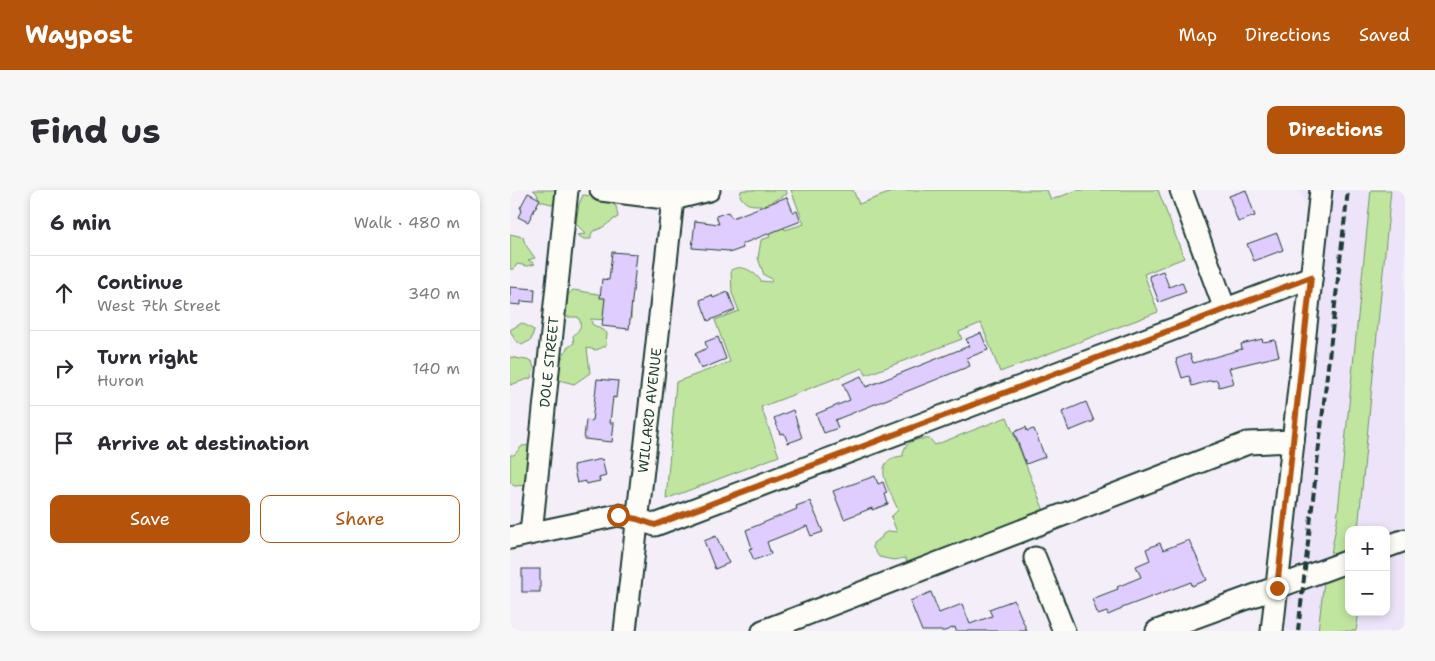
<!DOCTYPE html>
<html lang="en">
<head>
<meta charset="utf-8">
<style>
	:root { --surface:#fff; --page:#f7f7f7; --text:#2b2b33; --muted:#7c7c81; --line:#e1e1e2; --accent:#b45309 }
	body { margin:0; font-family:"Shantell Sans",sans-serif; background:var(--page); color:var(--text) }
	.controls { position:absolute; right:15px; bottom:15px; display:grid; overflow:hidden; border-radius:10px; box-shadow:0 2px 8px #0003 }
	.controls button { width:45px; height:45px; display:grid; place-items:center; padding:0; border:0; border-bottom:1px solid var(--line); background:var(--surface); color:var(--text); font:25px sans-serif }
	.stop { position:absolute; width:15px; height:15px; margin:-11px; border:4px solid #b45309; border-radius:50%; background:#fff }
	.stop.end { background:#b45309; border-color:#fff; box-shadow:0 1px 5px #0008 }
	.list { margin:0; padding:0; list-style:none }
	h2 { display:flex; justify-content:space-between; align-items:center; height:65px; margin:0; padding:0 20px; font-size:21px }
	h2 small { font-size:16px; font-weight:400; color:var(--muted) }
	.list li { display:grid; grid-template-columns:32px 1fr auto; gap:15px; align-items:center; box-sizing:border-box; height:75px; padding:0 20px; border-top:1px solid var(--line) }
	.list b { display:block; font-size:19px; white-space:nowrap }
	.list p { margin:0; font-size:16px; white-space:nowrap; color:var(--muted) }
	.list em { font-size:16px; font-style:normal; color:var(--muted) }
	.actions { display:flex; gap:10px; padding:15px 20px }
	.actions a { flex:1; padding:11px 0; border:1px solid var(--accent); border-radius:10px; text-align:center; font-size:18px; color:var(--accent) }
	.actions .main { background:var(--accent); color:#fff }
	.icon { flex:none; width:28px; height:28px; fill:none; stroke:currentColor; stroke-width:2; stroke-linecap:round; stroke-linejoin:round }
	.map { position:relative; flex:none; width:895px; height:441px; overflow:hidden; border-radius:10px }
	header { display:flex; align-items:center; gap:30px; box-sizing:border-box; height:70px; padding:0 25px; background:var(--accent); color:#fff }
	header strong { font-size:24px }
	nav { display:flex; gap:28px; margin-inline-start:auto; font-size:18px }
	.intro { display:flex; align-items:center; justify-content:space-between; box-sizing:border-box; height:120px; padding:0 30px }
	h1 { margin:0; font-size:35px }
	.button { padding:12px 22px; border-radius:10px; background:var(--accent); color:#fff; font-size:18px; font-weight:700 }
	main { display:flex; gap:30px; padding:0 30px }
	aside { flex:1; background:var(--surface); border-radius:10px; box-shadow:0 2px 8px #0003 }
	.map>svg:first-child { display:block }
	.built { fill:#ede4fa }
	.green { fill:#c0e59f; stroke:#70916a }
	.building { fill:#decdfe; stroke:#1f3d34 }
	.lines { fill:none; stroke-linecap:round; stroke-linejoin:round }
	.minor-casing { stroke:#1f3d34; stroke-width:25 }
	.minor { stroke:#fdfcf7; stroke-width:21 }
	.rail { stroke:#1f3d34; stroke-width:4; stroke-dasharray:8 4; stroke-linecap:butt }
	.route { stroke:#b45309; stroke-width:6 }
	.labels { text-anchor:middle; stroke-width:4; stroke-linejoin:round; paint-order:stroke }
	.street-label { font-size:14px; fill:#1f3d34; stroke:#fdfcf7 }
</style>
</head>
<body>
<header>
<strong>Waypost</strong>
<nav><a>Map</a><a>Directions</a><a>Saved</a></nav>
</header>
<div class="intro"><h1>Find us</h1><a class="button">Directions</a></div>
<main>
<aside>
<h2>6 min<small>Walk · 480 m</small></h2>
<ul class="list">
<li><svg class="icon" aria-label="ahead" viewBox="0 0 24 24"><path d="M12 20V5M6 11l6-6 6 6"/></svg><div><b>Continue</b><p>West 7th Street</p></div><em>340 m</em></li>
<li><svg class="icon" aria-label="right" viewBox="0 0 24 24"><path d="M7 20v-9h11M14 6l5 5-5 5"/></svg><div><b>Turn right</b><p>Huron</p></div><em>140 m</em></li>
<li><svg class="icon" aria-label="arrive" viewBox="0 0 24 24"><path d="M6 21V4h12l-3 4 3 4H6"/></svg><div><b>Arrive at destination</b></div></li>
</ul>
<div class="actions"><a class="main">Save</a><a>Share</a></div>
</aside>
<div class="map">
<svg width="895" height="441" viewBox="0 0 895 441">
	<rect width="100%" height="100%" fill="#f4eef9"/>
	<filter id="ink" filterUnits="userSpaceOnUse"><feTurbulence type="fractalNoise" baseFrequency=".02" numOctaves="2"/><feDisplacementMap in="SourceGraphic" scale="10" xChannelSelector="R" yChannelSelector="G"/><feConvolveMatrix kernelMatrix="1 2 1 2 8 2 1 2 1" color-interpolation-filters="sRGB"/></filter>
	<g filter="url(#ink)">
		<g class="built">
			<path d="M 789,0 L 801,0 L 798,21 L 794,12 Z"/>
			<path d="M 818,0 L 861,0 L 827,331 L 820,369 L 782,379 L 778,377 Z"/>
			<path d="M 881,0 L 895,0 L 895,341 L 876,348 L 876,340 L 848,340 Z"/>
			<path d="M 895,361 L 895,441 L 846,441 L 849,422 L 876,422 L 876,368 Z"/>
			<path d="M 814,391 L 808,441 L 769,441 L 775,401 Z"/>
		</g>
		<g class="green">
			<path d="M 23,0 L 49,0 L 45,15 L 30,11 L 26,2 Z"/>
			<path d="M 234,0 L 276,0 L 277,4 L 263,11 L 275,40 L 294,34 L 281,0 L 343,0 L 349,14 L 387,0 L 537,0 L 541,10 L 568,0 L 648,0 L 674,68 L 634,84 L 648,122 L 490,182 L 471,133 L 449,142 L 452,149 L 356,185 L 353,178 L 251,217 L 269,266 L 156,309 L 166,192 L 220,172 L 205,130 L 229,121 L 222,103 L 221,80 C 232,74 244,81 251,91 L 261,92 L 262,89 L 254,85 L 248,68 L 251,50 L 260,47 L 251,15 C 240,15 236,15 230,6 L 231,1 Z"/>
			<path d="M 861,0 L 881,0 L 848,340 L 839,340 L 839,362 L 820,369 L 827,331 Z"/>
			<path d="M 86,4 L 106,16 L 108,27 C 98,32 94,39 83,41 L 81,45 L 81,49 L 74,49 L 67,45 L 76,44 L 66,34 L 69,14 L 73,5 L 82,6 Z"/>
			<path d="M 0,44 L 13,47 L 15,54 L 25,68 L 18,70 L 25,74 L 18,76 L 7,74 L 4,79 L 0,79 Z"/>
			<path d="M 63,100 L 94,105 L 121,116 L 121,129 L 116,131 L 81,129 L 82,134 L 97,143 L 96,156 L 86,160 L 77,158 L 80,183 L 64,194 L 49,190 L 46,180 L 57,158 L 64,153 L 63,146 C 70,139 73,136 68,127 L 55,127 C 50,114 53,108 63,100 Z"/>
			<path d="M 12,133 L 24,140 L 21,150 L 12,155 L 5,150 L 0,140 Z"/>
			<path d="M 0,167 L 22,171 L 24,178 L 21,188 L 0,195 Z"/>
			<path d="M 497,227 L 536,326 L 399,376 L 395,368 L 384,370 L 369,367 L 363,358 L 363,353 L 371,348 L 373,344 L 379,341 L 387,342 L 381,327 L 388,320 C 380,300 358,269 393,266 C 393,251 408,248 420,249 L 425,255 Z"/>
			<path d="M 24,255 L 19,295 L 4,296 L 0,292 L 0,265 L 4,265 L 12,256 Z"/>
			<path d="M 839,382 L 839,422 L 849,422 L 846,441 L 808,441 L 814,391 Z"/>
		</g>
		<g class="building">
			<path d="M 736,0 L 745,26 L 728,32 L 719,6 Z"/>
			<path d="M 18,3 L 30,9 L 18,32 L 8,27 L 12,19 L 10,18 Z"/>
			<path d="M 277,7 L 283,22 L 287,21 L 291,31 L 232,54 L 233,58 L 219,63 L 219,61 L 182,58 L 185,31 L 209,34 L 206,26 L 218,22 L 222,28 Z"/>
			<path d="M 767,43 L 773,60 L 744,71 L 737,54 Z"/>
			<path d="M 102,62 L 127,64 L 119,139 L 92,136 L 95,108 L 90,108 L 92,89 L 99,90 Z"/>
			<path d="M 653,81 L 659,97 L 672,92 L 676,102 L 649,112 L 639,86 Z"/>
			<path d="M 0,97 L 25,99 L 24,112 L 11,111 L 11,115 L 0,114 Z"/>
			<path d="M 218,102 L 225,120 L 198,131 L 190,110 L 202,105 L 203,108 Z"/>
			<path d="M 471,143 L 478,160 L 457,168 L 460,176 L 325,230 L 328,238 L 314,243 L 306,224 L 340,210 L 333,194 L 351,186 L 356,197 L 459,156 L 456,149 Z"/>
			<path d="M 208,147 L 216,169 L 191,179 L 185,164 L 197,158 L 195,152 Z"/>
			<path d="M 752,149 L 753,152 L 765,150 L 769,166 L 719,178 L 724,193 L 709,197 L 707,190 L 702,191 L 702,190 L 682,196 L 679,186 L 672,188 L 666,169 L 680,164 L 683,173 L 687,172 L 732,159 L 731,154 Z"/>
			<path d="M 87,189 L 108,191 L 106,208 L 103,207 L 100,233 L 104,233 L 102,252 L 74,249 L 76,230 L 82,231 Z"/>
			<path d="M 576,212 L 584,231 L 559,241 L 552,222 Z"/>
			<path d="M 283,220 L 292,248 L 278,253 L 274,243 L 270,244 L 264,228 Z"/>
			<path d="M 516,237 L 517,241 L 524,239 L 535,267 L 516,274 L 504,242 Z"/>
			<path d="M 92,269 L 96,286 L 89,288 L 90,291 L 76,294 L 76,291 L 67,293 L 63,275 Z"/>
			<path d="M 365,286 L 368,294 L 373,292 L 377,303 L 375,304 L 378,314 L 362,320 L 362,318 L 334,329 L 323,301 Z"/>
			<path d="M 300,311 L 313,342 L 301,346 L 297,336 L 257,352 L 261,364 L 244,370 L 239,359 L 242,358 L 236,340 L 287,319 L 286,316 Z"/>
			<path d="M 206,346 L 219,373 L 205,379 L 194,351 Z"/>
			<path d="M 679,350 L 697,390 L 682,396 L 681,392 L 612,418 L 612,419 L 598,425 L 597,422 L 588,425 L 582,409 L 608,399 L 607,397 L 631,387 L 626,376 L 640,370 L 636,359 L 650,353 L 653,360 Z"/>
			<rect x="12" y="379" width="18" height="23"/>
			<path d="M 421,402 L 429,423 L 452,414 L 460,434 L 482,426 L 479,419 L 504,410 L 517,441 L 446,441 L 445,437 L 435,441 L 412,441 L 400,411 Z"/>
		</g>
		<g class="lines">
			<g class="minor-casing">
				<g id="minor">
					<path d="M 91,0 L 163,9 L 199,0"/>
					<path d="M 671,0 L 715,119"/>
					<path id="s1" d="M 21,343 L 57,0"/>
					<path d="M 0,348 L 108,325 L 127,329 L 145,335 L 801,87"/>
					<path d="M 876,357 L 895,350"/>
					<path d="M 525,368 L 554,441"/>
					<path id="s2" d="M 115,441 L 164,0"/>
					<path d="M 253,441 L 738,253 L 783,251"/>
					<path d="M 647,441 L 839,371"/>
					<path d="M 762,441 L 811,0"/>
				</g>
			</g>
			<use href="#minor" class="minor"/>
			<path class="rail" d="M 788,441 L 838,0"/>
		</g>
	</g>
	<g class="lines" filter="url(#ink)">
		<path class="route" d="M 108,325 L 127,329 L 145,335 L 801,87 L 767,398"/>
	</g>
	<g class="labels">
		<g class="street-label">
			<text dy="5" stroke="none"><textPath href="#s1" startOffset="172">DOLE STREET</textPath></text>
			<text dy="5" stroke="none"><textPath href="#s2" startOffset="222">WILLARD AVENUE</textPath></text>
		</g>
	</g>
</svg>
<div class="controls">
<button>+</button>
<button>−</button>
</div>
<div class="stop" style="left:108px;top:325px"></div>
<div class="stop end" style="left:767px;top:398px"></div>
</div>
</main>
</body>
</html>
